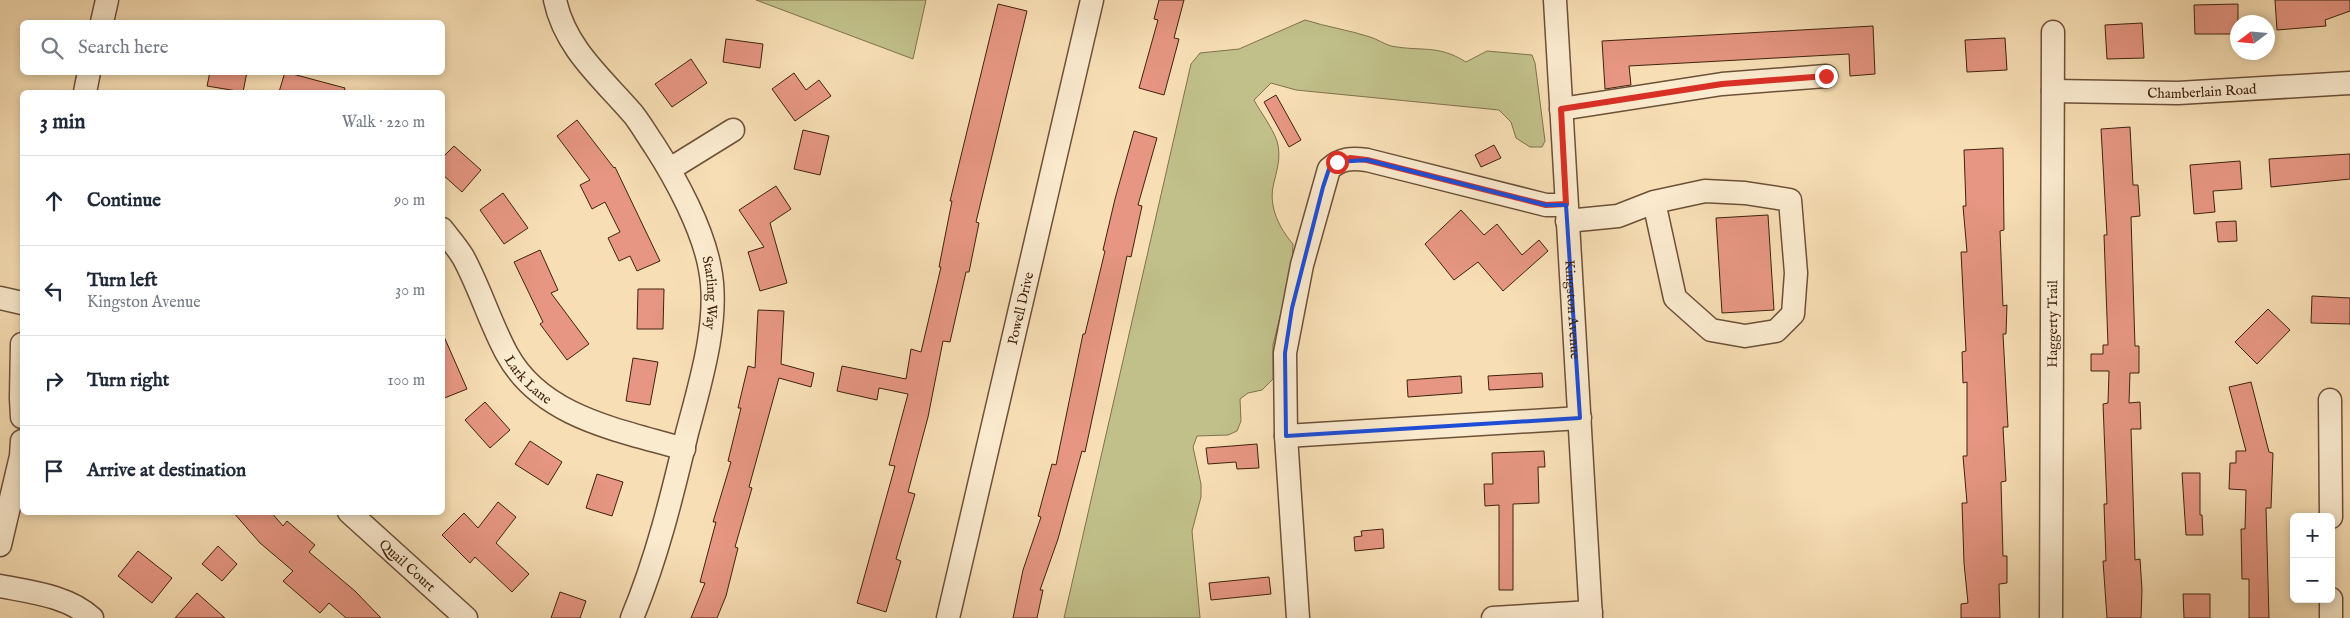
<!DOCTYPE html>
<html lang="en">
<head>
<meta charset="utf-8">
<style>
	:root { --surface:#fff; --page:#f2f2f3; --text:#1f2937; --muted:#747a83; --line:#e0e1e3 }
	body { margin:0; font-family:"IM FELL English",serif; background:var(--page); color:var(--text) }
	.controls { position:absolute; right:15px; bottom:15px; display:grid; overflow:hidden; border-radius:8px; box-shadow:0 2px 8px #0003 }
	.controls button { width:45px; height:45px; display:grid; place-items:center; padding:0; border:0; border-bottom:1px solid var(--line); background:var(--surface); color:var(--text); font:25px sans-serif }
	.compass { position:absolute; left:2230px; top:15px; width:45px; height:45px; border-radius:50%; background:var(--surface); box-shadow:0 2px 8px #0003; rotate:254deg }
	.stop { position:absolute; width:15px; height:15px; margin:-11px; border:4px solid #d93025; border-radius:50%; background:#fff }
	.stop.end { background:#d93025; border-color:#fff; box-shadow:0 1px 5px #0008 }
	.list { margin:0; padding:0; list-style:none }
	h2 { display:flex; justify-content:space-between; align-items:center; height:65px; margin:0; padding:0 20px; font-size:21px }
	h2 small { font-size:16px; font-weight:400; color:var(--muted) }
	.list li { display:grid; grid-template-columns:32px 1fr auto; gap:15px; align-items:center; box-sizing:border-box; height:90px; padding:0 20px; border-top:1px solid var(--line) }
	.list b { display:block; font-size:19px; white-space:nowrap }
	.list p { margin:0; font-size:16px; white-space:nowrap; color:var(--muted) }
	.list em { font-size:16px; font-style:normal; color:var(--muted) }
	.icon { flex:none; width:28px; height:28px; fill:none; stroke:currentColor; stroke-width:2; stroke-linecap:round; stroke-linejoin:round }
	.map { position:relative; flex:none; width:2350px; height:618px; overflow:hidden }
	.search { position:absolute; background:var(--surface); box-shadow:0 2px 8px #0003; left:20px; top:20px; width:425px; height:55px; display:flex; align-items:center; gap:12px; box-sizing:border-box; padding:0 18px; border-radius:8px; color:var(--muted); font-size:19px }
	.panel { position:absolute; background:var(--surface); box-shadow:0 2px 8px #0003; left:20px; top:90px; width:425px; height:425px; border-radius:8px }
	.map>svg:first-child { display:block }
	.green { fill:#c1c08a; stroke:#80714c }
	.building { fill:#e69682; stroke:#3f220f }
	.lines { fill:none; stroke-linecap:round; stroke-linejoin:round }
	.minor-casing { stroke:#6d5138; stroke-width:25 }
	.minor { stroke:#faeace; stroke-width:22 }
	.route { stroke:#d93025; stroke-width:6 }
	.marked { fill:none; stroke:#1d4ed8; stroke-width:4; stroke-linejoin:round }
	.labels { text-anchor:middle; stroke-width:4; stroke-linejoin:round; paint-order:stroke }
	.street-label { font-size:14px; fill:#3f220f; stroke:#faeace }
</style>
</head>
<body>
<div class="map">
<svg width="2350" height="618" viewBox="0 0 2350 618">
	<rect width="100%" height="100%" fill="#f7deb4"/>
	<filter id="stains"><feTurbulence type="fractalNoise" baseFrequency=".004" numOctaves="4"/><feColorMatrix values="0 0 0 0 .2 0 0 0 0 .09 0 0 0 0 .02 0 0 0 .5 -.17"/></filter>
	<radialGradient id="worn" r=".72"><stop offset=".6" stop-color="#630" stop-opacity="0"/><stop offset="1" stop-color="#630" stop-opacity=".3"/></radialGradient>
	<g class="green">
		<path d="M 756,0 L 926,0 L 913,59 Z"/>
		<path d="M 1305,20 C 1327,27 1349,30 1370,37 C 1377,39 1384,44 1391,46 C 1423,52 1437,44 1466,62 L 1487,51 L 1532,55 L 1535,63 L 1545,141 L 1542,147 L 1530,147 L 1516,138 L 1511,122 L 1499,110 L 1296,90 L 1271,83 L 1254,100 C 1261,113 1272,127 1277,141 C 1282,158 1276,172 1273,187 C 1269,208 1280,229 1293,244 L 1292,268 L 1273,345 L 1273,379 L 1262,390 L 1248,393 L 1240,399 L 1241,421 L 1237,431 L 1228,435 L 1197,436 L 1193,447 L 1201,484 L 1201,497 L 1192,531 L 1200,618 L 1064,618 L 1191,64 L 1200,53 L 1239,49 Z"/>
	</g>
	<g class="building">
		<path d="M 1159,0 L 1184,0 L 1174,38 L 1179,39 L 1164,95 L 1139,88 L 1158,20 L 1154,19 Z"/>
		<path d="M 2275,0 L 2350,0 L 2350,11 L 2325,20 L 2326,26 L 2277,30 Z"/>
		<path d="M 998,4 L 1027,11 L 976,222 L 979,223 L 969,272 L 966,272 L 950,342 L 943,341 L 928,417 L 908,492 L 915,494 L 896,559 L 901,561 L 886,612 L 857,603 L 895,466 L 889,465 L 908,394 L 879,388 L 877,400 L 837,391 L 842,366 L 906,379 L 911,349 L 921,352 L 941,267 L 939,267 L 952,201 L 950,201 Z"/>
		<path d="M 2238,4 L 2238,34 L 2195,34 L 2194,5 Z"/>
		<path d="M 2142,23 L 2144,58 L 2107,59 L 2105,25 Z"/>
		<path d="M 1873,26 L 1875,74 L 1850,76 L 1849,54 L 1629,66 L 1631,85 L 1605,89 L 1602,41 Z"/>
		<path d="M 2005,38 L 2007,70 L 1967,72 L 1965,40 Z"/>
		<path d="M 726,39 L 763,44 L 760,68 L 723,62 Z"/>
		<path d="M 691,59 L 707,83 L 672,107 L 655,84 Z"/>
		<path d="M 210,72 L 247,72 L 243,92 L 207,86 Z"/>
		<path d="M 285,72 L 345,88 L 344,92 L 279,92 Z"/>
		<path d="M 794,73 L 806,90 L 819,80 L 831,96 L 795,121 L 772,89 Z"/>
		<path d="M 1276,95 L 1301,140 L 1289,147 L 1264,102 Z"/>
		<path d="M 577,120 L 614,168 L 615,167 L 660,261 L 637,271 L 630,256 L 619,261 L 608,238 L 620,232 L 605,202 L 592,209 L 580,185 L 590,180 L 557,136 Z"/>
		<path d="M 2130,127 L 2133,185 L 2138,185 L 2140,216 L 2131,217 L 2135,346 L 2139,346 L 2139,373 L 2130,373 L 2129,403 L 2140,402 L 2141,429 L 2131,429 L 2135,560 L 2140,559 L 2142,590 L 2141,618 L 2107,618 L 2103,561 L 2106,561 L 2104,504 L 2107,504 L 2103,404 L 2108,403 L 2109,371 L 2091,371 L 2091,354 L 2103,354 L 2103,345 L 2108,345 L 2104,235 L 2107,235 L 2101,129 Z"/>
		<path d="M 803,130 L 829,136 L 820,175 L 794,169 Z"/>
		<path d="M 1134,131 L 1157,138 L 1138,205 L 1142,206 L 1131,257 L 1127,256 L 1085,452 L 1082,451 L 1058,539 L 1040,590 L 1043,590 L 1037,618 L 1013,618 L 1023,570 L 1041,517 L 1038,516 L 1052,464 L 1056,465 L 1083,334 L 1085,334 L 1105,251 L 1103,250 L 1115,199 Z"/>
		<path d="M 1494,145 L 1501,158 L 1481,167 L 1475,155 Z"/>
		<path d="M 454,146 L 481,170 L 462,192 L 442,174 L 442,158 Z"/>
		<path d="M 2003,148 L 2004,230 L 2000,231 L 2003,306 L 2007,305 L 2006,334 L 2003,334 L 2008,427 L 2003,427 L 2006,481 L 2001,482 L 2003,556 L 2007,556 L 2007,583 L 1999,584 L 2000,618 L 1961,618 L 1961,604 L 1968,603 L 1964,563 L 1962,503 L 1967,503 L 1963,456 L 1967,456 L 1967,382 L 1963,383 L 1962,352 L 1966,351 L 1961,252 L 1967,252 L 1963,206 L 1966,206 L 1964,150 Z"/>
		<path d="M 2350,154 L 2350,179 L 2271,187 L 2269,159 Z"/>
		<path d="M 2240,161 L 2242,189 L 2213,191 L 2215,212 L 2194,214 L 2190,165 Z"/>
		<path d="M 776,186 L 791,209 L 770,223 L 787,283 L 760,291 L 748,252 L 764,247 L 739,210 Z"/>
		<path d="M 503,193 L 528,228 L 504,244 L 480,210 Z"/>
		<path d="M 1461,210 L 1484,235 L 1497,224 L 1522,255 L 1539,240 L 1548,251 L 1503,291 L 1478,262 L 1454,280 L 1425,244 Z"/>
		<path d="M 1768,215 L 1774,310 L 1722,313 L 1716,218 Z"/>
		<path d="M 2236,221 L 2237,241 L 2218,242 L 2216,222 Z"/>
		<path d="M 540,250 L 558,290 L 551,293 L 589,344 L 567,360 L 540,324 L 543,322 L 514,262 Z"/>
		<path d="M 638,289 L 664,289 L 663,329 L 637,329 Z"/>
		<path d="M 2312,296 L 2350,298 L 2350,324 L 2311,323 Z"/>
		<path d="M 2268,309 L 2290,330 L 2257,364 L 2235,342 Z"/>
		<path d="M 758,310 L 784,311 L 781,364 L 814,373 L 811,387 L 779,378 L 749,487 L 752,488 L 735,547 L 738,548 L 726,596 L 717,618 L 691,618 L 705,583 L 700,582 L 716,522 L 713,522 L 731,462 L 728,461 L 741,408 L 738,408 L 748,366 L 755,368 Z"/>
		<path d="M 442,332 L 467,389 L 442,399 Z"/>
		<path d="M 633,358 L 658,362 L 650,405 L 626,401 Z"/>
		<path d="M 1542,373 L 1543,387 L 1489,390 L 1488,376 Z"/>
		<path d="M 1461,376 L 1462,393 L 1408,397 L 1407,380 Z"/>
		<path d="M 2251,382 L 2269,452 L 2273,453 L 2271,508 L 2266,508 L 2269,618 L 2249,618 L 2249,579 L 2242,579 L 2241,529 L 2245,529 L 2246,490 L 2229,489 L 2230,463 L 2236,463 L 2236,451 L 2246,451 L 2229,387 Z"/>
		<path d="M 485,402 L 510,430 L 490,448 L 465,420 Z"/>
		<path d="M 530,441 L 562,462 L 548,485 L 515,464 Z"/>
		<path d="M 1257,444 L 1259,468 L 1237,469 L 1236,462 L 1208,464 L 1206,448 Z"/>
		<path d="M 1544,451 L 1545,467 L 1538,467 L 1539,503 L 1513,504 L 1513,590 L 1499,590 L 1499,505 L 1485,506 L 1484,484 L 1493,484 L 1492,453 Z"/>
		<path d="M 2182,473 L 2200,473 L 2200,515 L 2202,515 L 2203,535 L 2186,535 Z"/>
		<path d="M 597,474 L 623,482 L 612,516 L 586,508 Z"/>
		<path d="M 498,502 L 516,517 L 496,543 L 529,574 L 512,592 L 475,557 L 470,563 L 442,535 L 464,513 L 478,528 Z"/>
		<path d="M 233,512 L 271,512 L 283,526 L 287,521 L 315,545 L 309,552 L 355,591 L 381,618 L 346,618 L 329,603 L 320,613 L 283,581 L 293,571 L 260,543 Z"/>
		<path d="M 1383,529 L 1384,548 L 1355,551 L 1354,537 L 1362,536 L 1361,531 Z"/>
		<path d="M 218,546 L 237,564 L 222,581 L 202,564 Z"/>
		<path d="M 138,551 L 172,578 L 152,603 L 118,576 Z"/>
		<path d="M 1269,577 L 1271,594 L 1211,600 L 1209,583 Z"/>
		<path d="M 560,592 L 586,601 L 580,618 L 551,618 Z"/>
		<path d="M 197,593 L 225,618 L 175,618 Z"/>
		<path d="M 2183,594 L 2210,594 L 2210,618 L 2184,618 Z"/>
	</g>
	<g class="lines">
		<g class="minor-casing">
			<g id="minor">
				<path id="s1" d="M 555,0 C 565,48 602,78 633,114 C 641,124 647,135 654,145 C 676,179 703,229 710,269 C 720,320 700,384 687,433 C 672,496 657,558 632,618"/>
				<path id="s2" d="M 1555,0 L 1591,618"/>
				<path d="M 102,22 L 107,0"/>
				<path id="s3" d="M 2053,91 L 2178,93 L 2350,83"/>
				<path d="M 85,92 L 89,72"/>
				<path d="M 1561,109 L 1722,84 L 1826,76"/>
				<path d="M 670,169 L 733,130"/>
				<path d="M 1567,221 L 1618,216 L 1654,202 L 1705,191 L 1745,193 L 1790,200 L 1796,273 L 1793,314 L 1776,331 L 1745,336 L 1711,330 L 1675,298 L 1654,202"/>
				<path id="s4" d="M 442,229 C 449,238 457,247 463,257 C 480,288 490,323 507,354 C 542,418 620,430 684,449"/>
				<path d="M 0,298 L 22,303"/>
				<path d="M 22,344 L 21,398 L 22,417"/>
				<path d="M 2330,400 L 2331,517"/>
				<path d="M 1286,436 L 1580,418"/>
				<path id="s5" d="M 349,512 L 466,618"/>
				<path d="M 0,545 L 21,456 L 22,441"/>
				<path d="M 0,586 C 31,592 68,596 92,618"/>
				<path d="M 2331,599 L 2331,618"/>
				<path id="s6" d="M 948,618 L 1092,0"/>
				<path d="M 1298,618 L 1286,436 L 1285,353 L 1302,265 L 1329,169 C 1341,158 1352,158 1367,160 L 1546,205 L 1566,205"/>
				<path d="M 1493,618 L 1591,612"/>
				<path id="s7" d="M 2051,618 L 2053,32"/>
			</g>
		</g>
		<use href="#minor" class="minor"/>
	</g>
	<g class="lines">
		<path class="route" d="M 1337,162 L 1350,158 L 1367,160 L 1546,205 L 1566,204 L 1561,109 L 1722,84 L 1826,76"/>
	</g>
	<path class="marked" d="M 1367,160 L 1546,205 L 1566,205 L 1580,418 L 1286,436 L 1285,353 L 1292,308 L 1323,187 L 1329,169 L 1337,162 Z"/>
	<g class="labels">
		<g class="street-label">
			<text dy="5" stroke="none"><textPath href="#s3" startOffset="149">Chamberlain Road</textPath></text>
			<text dy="5" stroke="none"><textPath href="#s1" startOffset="338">Starling Way</textPath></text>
			<text dy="5" stroke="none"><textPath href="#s6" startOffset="318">Powell Drive</textPath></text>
			<text dy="5" stroke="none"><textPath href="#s2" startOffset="310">Kingston Avenue</textPath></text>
			<text dy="5" stroke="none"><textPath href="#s7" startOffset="294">Haggerty Trail</textPath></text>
			<text dy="5" stroke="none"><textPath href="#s4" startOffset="175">Lark Lane</textPath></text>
			<text dy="5" stroke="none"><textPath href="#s5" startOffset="79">Quail Court</textPath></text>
		</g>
	</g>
	<rect width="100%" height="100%" filter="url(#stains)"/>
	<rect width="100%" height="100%" fill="url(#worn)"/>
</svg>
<div class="controls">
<button>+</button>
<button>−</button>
</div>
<svg class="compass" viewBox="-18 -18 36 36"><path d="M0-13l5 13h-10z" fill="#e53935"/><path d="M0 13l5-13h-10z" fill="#747a83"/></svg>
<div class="stop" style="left:1337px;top:162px"></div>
<div class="stop end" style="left:1826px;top:76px"></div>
<div class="search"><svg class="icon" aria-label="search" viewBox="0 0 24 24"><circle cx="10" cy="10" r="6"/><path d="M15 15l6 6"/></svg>Search here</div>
<section class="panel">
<h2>3 min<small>Walk · 220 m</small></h2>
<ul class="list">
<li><svg class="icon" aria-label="ahead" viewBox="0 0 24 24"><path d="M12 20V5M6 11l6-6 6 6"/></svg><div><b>Continue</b></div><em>90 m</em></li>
<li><svg class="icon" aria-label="left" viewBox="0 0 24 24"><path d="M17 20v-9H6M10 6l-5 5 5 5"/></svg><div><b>Turn left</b><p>Kingston Avenue</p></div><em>30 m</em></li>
<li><svg class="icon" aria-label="right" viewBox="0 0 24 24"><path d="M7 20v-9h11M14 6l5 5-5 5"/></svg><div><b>Turn right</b></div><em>100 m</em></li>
<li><svg class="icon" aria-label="arrive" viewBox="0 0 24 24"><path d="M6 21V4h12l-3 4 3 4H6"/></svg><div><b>Arrive at destination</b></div></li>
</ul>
</section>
</div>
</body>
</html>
